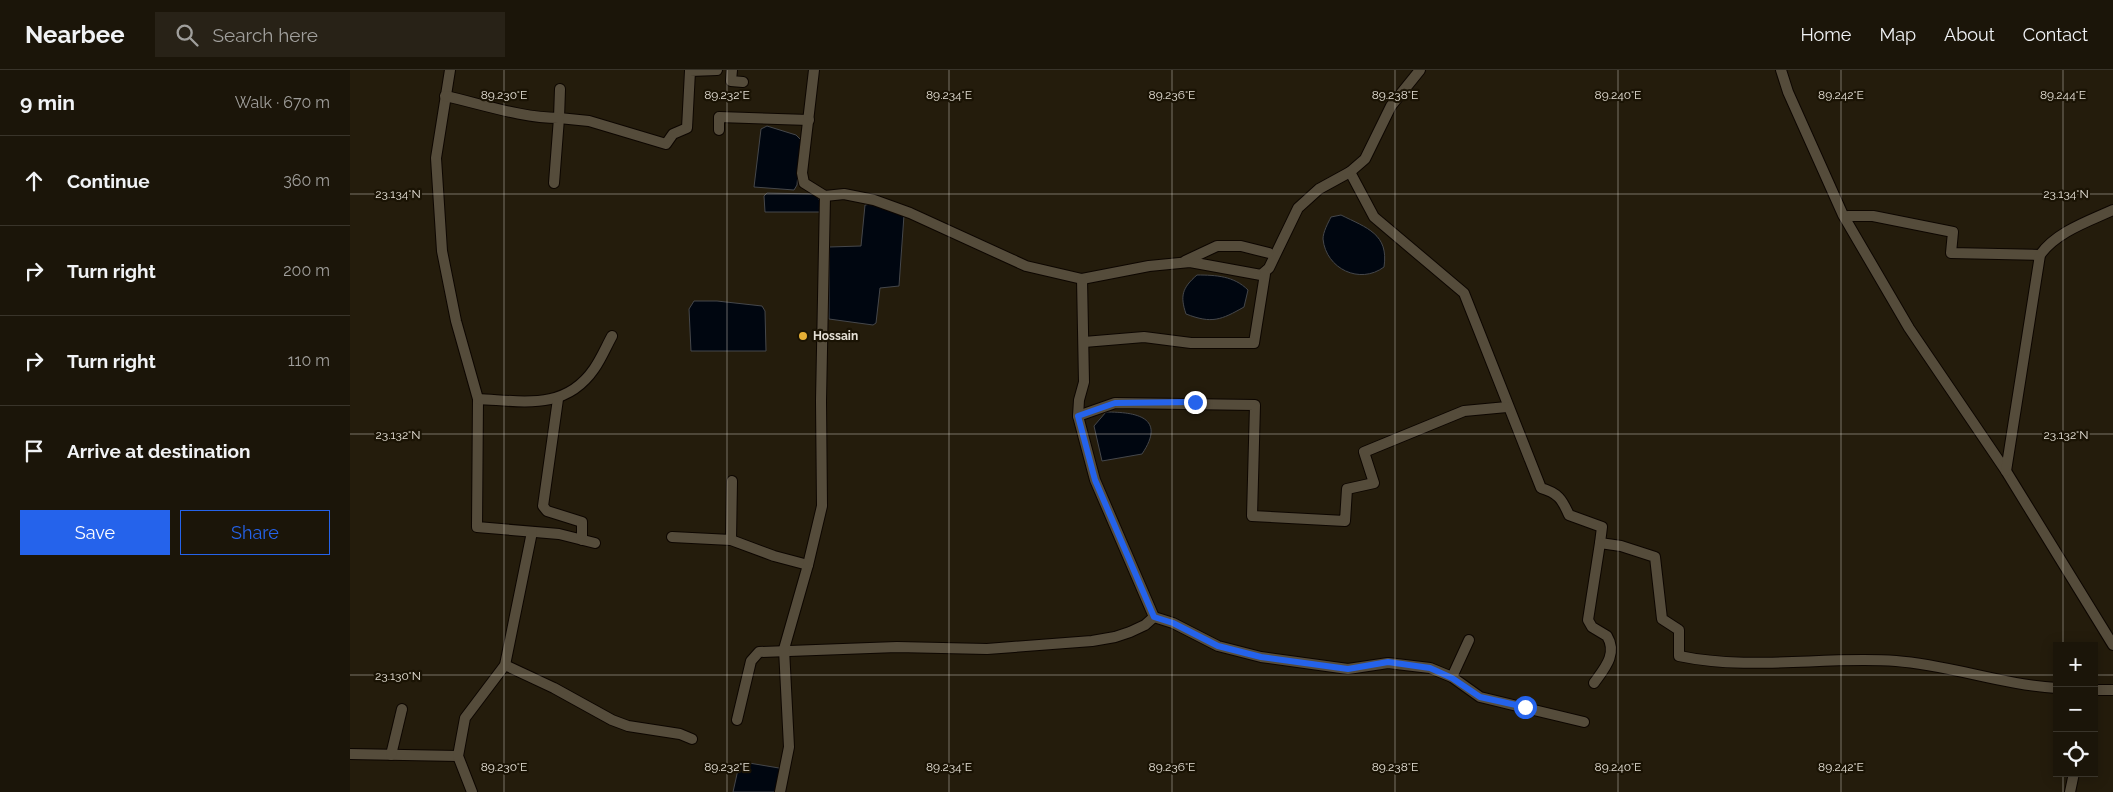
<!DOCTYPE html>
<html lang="en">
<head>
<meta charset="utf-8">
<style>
	:root { --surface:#1b1509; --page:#282217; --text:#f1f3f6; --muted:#a09f9c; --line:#39342a; --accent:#2563eb }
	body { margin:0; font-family:Raleway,sans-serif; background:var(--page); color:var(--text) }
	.controls { position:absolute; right:15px; bottom:15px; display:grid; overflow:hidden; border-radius:0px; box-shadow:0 2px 12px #0003 }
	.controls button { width:45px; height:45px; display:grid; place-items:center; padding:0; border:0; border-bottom:1px solid var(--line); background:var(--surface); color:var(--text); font:25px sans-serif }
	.stop { position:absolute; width:15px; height:15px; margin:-11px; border:4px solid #2563eb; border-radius:50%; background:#fff }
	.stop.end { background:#2563eb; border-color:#fff; box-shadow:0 1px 5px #0008 }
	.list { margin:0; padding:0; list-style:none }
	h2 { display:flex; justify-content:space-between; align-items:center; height:65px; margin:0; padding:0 20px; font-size:21px }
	h2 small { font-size:16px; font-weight:400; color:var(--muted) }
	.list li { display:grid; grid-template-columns:32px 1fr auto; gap:15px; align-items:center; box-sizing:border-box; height:90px; padding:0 20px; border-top:1px solid var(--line) }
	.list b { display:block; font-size:19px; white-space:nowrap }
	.list em { font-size:16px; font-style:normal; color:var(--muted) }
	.actions { display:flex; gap:10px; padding:15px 20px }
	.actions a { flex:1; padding:11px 0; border:1px solid var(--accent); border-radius:0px; text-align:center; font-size:18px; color:var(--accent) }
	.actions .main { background:var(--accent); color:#fff }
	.icon { flex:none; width:28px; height:28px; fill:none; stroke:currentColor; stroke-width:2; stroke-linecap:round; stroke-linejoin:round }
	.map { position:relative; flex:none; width:1763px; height:722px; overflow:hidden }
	header { display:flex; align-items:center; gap:30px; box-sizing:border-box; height:70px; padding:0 25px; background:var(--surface); border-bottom:1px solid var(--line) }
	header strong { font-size:24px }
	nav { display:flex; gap:28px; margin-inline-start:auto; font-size:18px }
	.search { width:350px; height:45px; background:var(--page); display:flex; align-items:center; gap:12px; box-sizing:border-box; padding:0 18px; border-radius:0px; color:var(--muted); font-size:19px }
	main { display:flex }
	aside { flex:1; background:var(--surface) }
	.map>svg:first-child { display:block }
	.water { fill:#000610; stroke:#45474b }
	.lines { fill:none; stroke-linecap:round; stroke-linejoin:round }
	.minor-casing { stroke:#0d0600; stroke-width:12 }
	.minor { stroke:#554c3b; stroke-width:10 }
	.route { stroke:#2563eb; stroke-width:6 }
	.ticks { fill:none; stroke:#e5e0d6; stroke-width:1; stroke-opacity:0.45 }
	.poi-dot { fill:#e4ae35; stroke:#1a1304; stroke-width:2 }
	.labels { text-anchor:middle; stroke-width:4.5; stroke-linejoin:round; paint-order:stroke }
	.poi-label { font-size:12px; font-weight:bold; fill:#e5e0d6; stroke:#1a1304; text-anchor:start }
	.ticks-label { font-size:12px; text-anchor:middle; fill:#e5e0d6; stroke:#1a1304; stroke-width:4.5; stroke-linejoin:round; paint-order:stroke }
</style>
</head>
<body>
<header>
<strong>Nearbee</strong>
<div class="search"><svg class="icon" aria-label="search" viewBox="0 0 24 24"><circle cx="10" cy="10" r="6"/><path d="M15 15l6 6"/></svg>Search here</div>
<nav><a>Home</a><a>Map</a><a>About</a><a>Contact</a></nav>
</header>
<main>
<aside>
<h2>9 min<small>Walk · 670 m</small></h2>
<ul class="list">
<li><svg class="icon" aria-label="ahead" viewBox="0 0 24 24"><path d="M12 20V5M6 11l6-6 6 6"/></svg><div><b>Continue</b></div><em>360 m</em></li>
<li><svg class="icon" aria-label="right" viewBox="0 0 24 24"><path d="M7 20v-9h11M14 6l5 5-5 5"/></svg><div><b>Turn right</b></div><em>200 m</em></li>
<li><svg class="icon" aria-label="right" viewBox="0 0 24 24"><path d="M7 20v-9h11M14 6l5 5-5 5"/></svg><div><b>Turn right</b></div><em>110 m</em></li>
<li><svg class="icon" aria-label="arrive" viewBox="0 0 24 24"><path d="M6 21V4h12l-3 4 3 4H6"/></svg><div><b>Arrive at destination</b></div></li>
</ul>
<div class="actions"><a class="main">Save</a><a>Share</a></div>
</aside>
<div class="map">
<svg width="1763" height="722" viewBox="0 0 1763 722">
	<rect width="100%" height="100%" fill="#241c0c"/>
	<g class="water">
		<path d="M 417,56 L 446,65 L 451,70 L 447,115 L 444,120 L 404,117 L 411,59 Z"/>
		<path d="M 417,123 L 465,124 L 471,132 L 471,142 L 415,142 L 414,126 Z"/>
		<path d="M 521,134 L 554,145 L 549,216 L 530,218 L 526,253 L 523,255 L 479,249 L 479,177 L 511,176 L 515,135 Z"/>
		<path d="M 991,145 C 1017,158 1039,164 1034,197 C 1010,215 976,199 973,169 C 973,162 978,153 981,147 Z"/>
		<path d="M 847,205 C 866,205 884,206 898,220 L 894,237 C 871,250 862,254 836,244 C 830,226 832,218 847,205 Z"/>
		<path d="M 344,231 L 367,231 L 412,236 L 415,241 L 416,281 L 341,281 L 339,239 Z"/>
		<path d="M 756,342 C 786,342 817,347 792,384 L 752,391 L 744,356 Z"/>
		<path d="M 393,692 L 429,698 L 431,701 L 426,722 L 383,722 L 389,695 Z"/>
	</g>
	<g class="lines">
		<g class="minor-casing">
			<g id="minor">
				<path d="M 100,0 L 86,88 L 92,181 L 106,251 L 128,329 L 127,457 L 209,464 L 245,473"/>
				<path d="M 382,0 L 381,11 L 393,12"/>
				<path d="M 1431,0 L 1438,22 L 1493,145 L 1559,258 L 1656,401 L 1763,575"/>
				<path d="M 210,19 L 209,48 L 239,51 L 316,74 L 323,64 L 337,58 L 340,1 L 367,0"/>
				<path d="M 95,26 C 132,34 172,48 209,48 L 204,113"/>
				<path d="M 369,60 L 369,47 L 459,50"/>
				<path d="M 1000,102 L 1024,147 L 1114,223 L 1191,418 C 1208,423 1212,429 1219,445 L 1252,457 L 1250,473 L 1271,476 L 1305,487 L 1312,549 L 1329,560 L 1329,586 C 1400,601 1474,586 1546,591 C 1600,595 1653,615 1707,618"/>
				<path d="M 475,126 L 494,124 L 524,130 L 560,143 L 676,196 L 732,209 L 799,196 L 840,192 L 911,205 L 919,198 L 948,138 L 969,119 L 1000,102 L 1015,89 L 1041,36 L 1070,0"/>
				<path d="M 1498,146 L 1523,146 L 1603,162 L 1601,183 L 1690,185"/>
				<path d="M 835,191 L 867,176 L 891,176 L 919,183"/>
				<path d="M 734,272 L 794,267 L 841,273 L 904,273 L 915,204"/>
				<path d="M 128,329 C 173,331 215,341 244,299 C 251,289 256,277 262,266"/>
				<path d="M 208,329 L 193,436 L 197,441 L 232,452 L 232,470"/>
				<path d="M 728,346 L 765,333 L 905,335 L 902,446 L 995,451 L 997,419 L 1024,413 L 1014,382 L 1114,341 L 1157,337"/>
				<path d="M 1656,401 L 1690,185 C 1706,162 1739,151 1763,140"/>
				<path d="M 322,467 L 381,470 L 424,486 L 458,495"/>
				<path d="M 381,470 L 382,411"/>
				<path d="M 804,547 L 823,553 L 868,576 L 911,587 L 998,599 L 1038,593 L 1080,598 L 1102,607 L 1130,627 L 1234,652"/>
				<path d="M 155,595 L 204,618 L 262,650 L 278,656 L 330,664 L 342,669"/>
				<path d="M 1102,607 L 1119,570"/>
				<path d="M 1244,613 C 1254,599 1268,584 1257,566 L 1242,557 L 1238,550 L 1250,473"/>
				<path d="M 1744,620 L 1763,620"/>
				<path d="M 387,650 L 401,591 L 409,582 L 547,577 L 637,579 L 742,571 L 765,567 L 780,562 L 795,555 L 804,547 L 745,410 L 728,346 L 729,330 L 734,312 L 732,209"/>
				<path d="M 0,684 L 108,686"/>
				<path d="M 41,685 L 52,639"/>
				<path d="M 122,722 L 108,686 L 115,648 L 155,595 L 182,462"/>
				<path d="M 430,722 L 439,677 L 434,579 L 458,495 L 472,436 L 471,331 L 475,126 L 454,113 L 452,103 L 464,0"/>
				<path d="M 1720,722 L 1724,703"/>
			</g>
		</g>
		<use href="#minor" class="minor"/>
	</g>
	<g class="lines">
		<path class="route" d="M 845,332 L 765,333 L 728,346 L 745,410 L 804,547 L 823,553 L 868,576 L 911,587 L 998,599 L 1038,592 L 1080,598 L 1102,608 L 1130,627 L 1175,637"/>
	</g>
	<path class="ticks" d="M 154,0 L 154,722M 377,0 L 377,722M 599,0 L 599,722M 822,0 L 822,722M 1045,0 L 1045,722M 1268,0 L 1268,722M 1491,0 L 1491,722M 1713,0 L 1713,576M 0,124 L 1763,124M 0,364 L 1763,364M 0,605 L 1707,605M 1744,605 L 1763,605M 1713,703 L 1713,722"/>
	<circle class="poi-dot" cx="453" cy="266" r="5"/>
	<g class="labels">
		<g class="poi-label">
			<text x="463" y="270">Hossain</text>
		</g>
	</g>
	<g class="ticks-label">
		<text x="154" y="29">89.230°E</text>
		<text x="377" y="29">89.232°E</text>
		<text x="599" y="29">89.234°E</text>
		<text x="822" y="29">89.236°E</text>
		<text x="1045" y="29">89.238°E</text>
		<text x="1268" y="29">89.240°E</text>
		<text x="1491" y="29">89.242°E</text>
		<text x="1713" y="29">89.244°E</text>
		<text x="48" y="128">23.134°N</text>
		<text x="1716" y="128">23.134°N</text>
		<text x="48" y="369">23.132°N</text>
		<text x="1716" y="369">23.132°N</text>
		<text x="48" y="610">23.130°N</text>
		<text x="154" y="701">89.230°E</text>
		<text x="377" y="701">89.232°E</text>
		<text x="599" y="701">89.234°E</text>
		<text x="822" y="701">89.236°E</text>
		<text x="1045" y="701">89.238°E</text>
		<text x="1268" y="701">89.240°E</text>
		<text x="1491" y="701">89.242°E</text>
	</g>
</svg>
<div class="controls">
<button>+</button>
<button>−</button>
<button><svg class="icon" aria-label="locate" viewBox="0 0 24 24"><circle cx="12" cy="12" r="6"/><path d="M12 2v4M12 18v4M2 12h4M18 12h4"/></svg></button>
</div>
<div class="stop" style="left:1175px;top:637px"></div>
<div class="stop end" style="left:845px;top:332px"></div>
</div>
</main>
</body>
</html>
